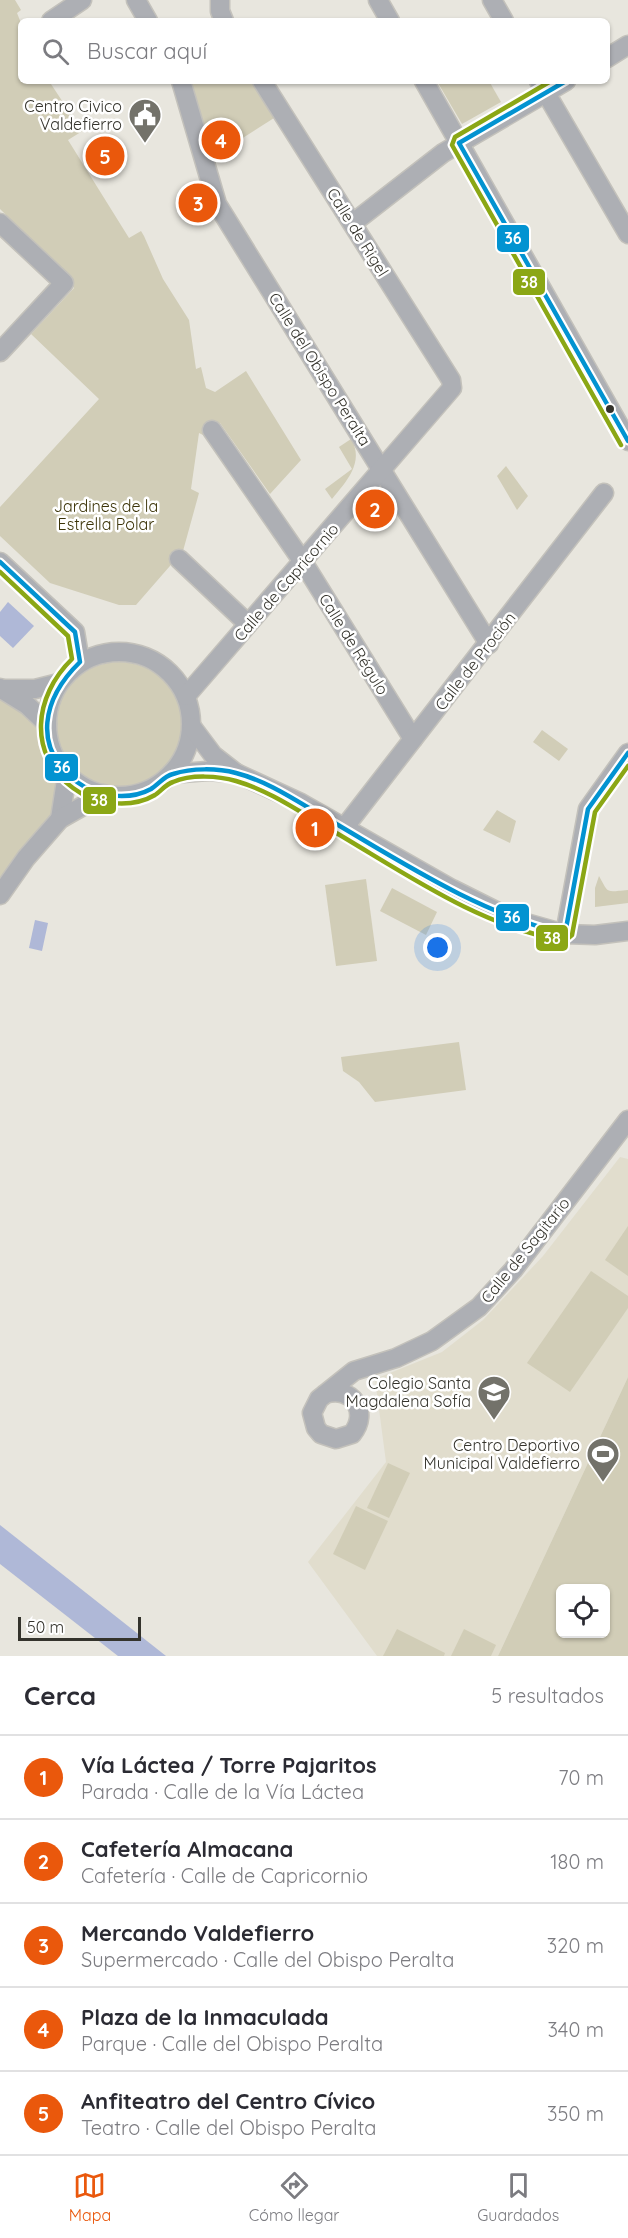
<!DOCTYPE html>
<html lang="es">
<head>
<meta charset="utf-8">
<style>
	:root { --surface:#fff; --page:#f2f2f3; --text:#2b2b33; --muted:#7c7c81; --line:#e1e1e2; --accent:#ea580c }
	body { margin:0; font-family:Quicksand,sans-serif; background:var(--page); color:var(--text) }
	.controls { position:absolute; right:18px; bottom:18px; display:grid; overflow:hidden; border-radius:9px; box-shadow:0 2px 4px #0004 }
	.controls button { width:54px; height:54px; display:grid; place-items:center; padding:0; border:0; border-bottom:2px solid var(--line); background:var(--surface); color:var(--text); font:30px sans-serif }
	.scale { position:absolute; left:18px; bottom:15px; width:123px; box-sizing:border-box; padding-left:6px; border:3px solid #34332c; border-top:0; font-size:16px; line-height:21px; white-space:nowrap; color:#34332c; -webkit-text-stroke:4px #fff; paint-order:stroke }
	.you { position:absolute; left:438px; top:948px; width:21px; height:21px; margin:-15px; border:4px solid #fff; border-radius:50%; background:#1a73e8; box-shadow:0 0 0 9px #1a73e833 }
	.badge { display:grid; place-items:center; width:39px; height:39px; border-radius:50%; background:var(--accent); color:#fff; font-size:20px; font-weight:700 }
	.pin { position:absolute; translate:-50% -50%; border:3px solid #fff; box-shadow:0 2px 6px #0006 }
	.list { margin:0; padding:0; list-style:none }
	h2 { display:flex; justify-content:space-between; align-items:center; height:78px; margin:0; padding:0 24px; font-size:26px }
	h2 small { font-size:20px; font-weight:400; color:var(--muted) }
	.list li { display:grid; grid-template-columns:39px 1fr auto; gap:18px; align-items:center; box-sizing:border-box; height:84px; padding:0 24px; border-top:2px solid var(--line) }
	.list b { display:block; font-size:22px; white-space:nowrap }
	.list p { margin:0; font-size:20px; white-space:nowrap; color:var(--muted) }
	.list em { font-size:20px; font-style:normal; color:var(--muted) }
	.icon { flex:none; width:33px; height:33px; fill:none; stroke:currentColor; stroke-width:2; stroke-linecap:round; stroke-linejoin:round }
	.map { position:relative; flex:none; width:628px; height:1656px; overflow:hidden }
	.search { position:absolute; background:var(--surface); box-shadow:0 2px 4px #0004; left:18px; right:18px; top:18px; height:66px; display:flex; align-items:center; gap:15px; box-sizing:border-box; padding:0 21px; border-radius:9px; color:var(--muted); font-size:22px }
	.sheet { height:498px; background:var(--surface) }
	nav { display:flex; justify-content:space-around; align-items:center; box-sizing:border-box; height:84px; border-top:2px solid var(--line); background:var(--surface); font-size:16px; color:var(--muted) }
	nav a { display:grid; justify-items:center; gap:3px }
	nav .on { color:var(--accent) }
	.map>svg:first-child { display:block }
	.built { fill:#e1ddcd }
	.green { fill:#d1cdb7; fill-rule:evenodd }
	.water { fill:#afb8d7 }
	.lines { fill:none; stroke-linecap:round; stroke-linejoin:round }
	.minor-casing { stroke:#c3c1bb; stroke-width:21 }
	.minor { stroke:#adafb4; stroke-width:18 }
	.bus-1-casing { stroke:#fff; stroke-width:9 }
	.bus-2-casing { stroke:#fff; stroke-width:9 }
	.bus-1 { stroke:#0293d1; stroke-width:4.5 }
	.bus-2 { stroke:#8ba715; stroke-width:4.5 }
	.bus-dot { fill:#34332c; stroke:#fff; stroke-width:2 }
	.labels { text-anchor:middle; stroke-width:5; stroke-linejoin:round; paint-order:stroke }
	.poi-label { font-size:16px; fill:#34332c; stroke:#fff; text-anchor:end }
	.street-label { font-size:16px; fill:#34332c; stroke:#fff }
	.park-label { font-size:16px; fill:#3c3408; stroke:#fff }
	.line-badge { stroke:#fff; stroke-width:2 }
	.badge-label { font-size:16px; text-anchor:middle; font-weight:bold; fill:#fff }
</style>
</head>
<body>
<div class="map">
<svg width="628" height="1656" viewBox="0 0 628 1656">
	<rect width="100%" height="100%" fill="#e8e6de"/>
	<path class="built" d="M 620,1157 L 628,1159 L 628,1377 L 498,1656 L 377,1656 L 308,1562 L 386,1462 L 375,1379 L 442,1352 L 483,1320 L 543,1256 Z"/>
	<g class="green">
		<path d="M 0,0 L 15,0 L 21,10 L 17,13 L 21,23 L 21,81 L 49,81 L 76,122 L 86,116 L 92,125 L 68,140 L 129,238 L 141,231 L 144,236 L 163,279 L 189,320 L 196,369 L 201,367 L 206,388 L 215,392 L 246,371 L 301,460 L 270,494 L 220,423 L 203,435 L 199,433 L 191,489 L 199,493 L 183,551 L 136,605 L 119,605 L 50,583 L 0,536 L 0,507 L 99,399 L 31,334 L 74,288 L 69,276 L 0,209 Z"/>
		<path d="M 187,81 L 251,81 L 274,118 L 207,161 Z"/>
		<path d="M 441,81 L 489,81 L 501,102 L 462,124 L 438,83 Z"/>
		<path d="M 351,439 C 365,462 346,482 332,499 L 325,489 L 352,469 L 339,447 Z"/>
		<path d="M 506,466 L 528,496 L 517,510 L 497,476 Z"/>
		<circle cx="119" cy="725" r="63"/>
		<path d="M 0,696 L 38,722 L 41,745 L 61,785 L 60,804 L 49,821 L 0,881 Z"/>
		<path d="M 542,730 L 568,749 L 559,761 L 533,742 Z"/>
		<path d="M 497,810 L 516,821 L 510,843 L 483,830 Z"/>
		<path d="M 599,876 C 609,894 605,892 628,890 L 628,903 L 595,907 L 595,888 Z"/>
		<path d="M 366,879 L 377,961 L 336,966 L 325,885 Z"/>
		<path d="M 392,888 L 437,912 L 426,935 L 380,911 Z"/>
		<path d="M 459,1042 L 466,1090 L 375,1102 L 359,1082 L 343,1071 L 341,1057 Z"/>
		<path d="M 628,1226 L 628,1276 L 605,1260 Z"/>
		<path d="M 591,1271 L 628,1296 L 628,1308 L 570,1392 L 527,1363 Z"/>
		<path d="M 628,1377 L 628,1656 L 498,1656 ZM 606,1588 L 606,1634 L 560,1634 L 560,1588 Z"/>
		<path d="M 388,1463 L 410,1473 L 389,1518 L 367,1508 Z"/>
		<path d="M 356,1506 L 388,1521 L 365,1570 L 333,1554 Z"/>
		<path d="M 397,1629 L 445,1653 L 444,1656 L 383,1656 Z"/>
		<path d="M 464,1629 L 496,1645 L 491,1656 L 451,1656 Z"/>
	</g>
	<g class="water">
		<path d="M 8,602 L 34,626 L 13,648 L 0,636 L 0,612 Z"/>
		<path d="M 35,920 L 48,923 L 42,951 L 29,948 Z"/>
		<path d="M 0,1525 L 166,1656 L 118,1656 L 0,1564 Z"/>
	</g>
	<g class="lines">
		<g class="minor-casing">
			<g id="minor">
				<path d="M 136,0 L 148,21"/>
				<path d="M 220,0 L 220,11 L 224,21"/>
				<path d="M 378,0 L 390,21"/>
				<path d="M 492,0 L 504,21"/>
				<path d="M 51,21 L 82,0"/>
				<path d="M 607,58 L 628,45"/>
				<path d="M 181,81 L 217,204 L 489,644"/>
				<path d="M 424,81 L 628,441"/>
				<path d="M 539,81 L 628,234"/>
				<path d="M 0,223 L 64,283 L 0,352"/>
				<path d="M 353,223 L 443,153 L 566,81"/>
				<path d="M 212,430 L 303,562 L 413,739"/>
				<path d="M 179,559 L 248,624"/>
				<path d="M 0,562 L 75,632 L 80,662"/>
				<circle cx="119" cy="724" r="72"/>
				<path d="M 0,688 L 27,705 L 47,724"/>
				<path d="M 5,689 L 35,689 L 59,683"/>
				<path d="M 186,696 L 452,388 L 451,380 L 262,81"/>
				<path d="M 192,727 L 213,755 L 236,773 L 301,803 L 452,889 L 512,919 L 565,934 L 595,935 L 628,931"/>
				<path d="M 171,774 L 207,771 L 236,773"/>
				<path d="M 60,819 L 67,774"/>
				<path d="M 344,828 L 604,493"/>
				<path d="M 0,895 L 26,858 L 60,819 L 104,794"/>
				<path d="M 565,934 L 588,809 L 628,753"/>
				<path d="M 325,1394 C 352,1385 370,1412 352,1434 L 336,1439 L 321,1434 L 316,1428 L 312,1413 L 319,1399 L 354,1371 L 396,1358 L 432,1341 L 479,1307 L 513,1270 L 628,1120"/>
			</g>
		</g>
		<use href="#minor" class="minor"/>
		<g class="bus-1-casing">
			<g id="bus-1">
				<path d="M 566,81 L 459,143 L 628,441"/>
				<path d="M 0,562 L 75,632 L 80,662 C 43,698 31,747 77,782 C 97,797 129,801 151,789 C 159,784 164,776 173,774 C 192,768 217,768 236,773 C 271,782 302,805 333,822 C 408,866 480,913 565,934 L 588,809 L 628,753"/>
			</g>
		</g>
		<g class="bus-2-casing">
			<g id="bus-2">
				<path d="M 551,81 L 455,137 L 452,145 L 621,445"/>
				<path d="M 0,572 L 68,636 L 72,659 C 34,696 27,754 73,788 C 95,805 131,809 155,795 C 161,791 166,784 173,782 C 191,774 219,776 236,781 C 267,790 294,808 321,824 C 398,868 476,926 565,941 L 572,935 L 595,812 L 628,766"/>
			</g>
		</g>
		<use href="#bus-1" class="bus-1"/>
		<use href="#bus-2" class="bus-2"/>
	</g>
	<defs>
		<g id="civic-pin" transform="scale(1.725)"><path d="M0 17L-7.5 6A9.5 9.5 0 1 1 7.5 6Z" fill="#73726a" stroke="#fff"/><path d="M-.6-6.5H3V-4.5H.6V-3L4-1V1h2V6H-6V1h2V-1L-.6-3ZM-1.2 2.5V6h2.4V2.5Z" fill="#fff"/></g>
		<g id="school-pin" transform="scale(1.725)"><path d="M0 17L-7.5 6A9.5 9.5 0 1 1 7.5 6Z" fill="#73726a" stroke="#fff"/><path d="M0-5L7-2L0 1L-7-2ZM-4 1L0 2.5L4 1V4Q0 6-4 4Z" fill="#fff"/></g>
		<g id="stadium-pin" transform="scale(1.725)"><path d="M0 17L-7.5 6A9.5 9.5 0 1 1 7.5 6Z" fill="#73726a" stroke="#fff"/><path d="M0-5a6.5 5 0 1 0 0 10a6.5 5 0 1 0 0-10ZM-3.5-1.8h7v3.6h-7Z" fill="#fff"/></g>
	</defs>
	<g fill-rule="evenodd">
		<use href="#civic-pin" x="145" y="115"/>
		<use href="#school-pin" x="494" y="1392"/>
		<use href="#stadium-pin" x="603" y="1454"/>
	</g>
	<circle class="bus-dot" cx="610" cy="409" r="5"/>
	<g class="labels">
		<g class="poi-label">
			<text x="122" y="112">Centro Civico<tspan x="122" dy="18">Valdefierro</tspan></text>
			<text x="471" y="1389">Colegio Santa<tspan x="471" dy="18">Magdalena Sofía</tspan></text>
			<text x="580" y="1451">Centro Deportivo<tspan x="580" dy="18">Municipal Valdefierro</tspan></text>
		</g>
		<g class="street-label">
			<text transform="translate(358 232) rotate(58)" y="6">Calle de Rigel</text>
			<text transform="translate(320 369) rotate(58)" y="6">Calle del Obispo Peralta</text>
			<text transform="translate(286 582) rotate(-49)" y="6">Calle de Capricornio</text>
			<text transform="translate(354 644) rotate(58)" y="6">Calle de Régulo</text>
			<text transform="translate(475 661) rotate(-52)" y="6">Calle de Proción</text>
			<text transform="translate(525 1250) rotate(-51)" y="6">Calle de Sagitario</text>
		</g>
		<g class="park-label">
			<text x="106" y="512">Jardines de la<tspan x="106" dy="18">Estrella Polar</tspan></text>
		</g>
	</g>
	<g class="line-badge">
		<rect x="496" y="224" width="34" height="29" rx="6" fill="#0293d1"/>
		<rect x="512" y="268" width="34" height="28" rx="6" fill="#8ba715"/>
		<rect x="44" y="753" width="35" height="29" rx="6" fill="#0293d1"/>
		<rect x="82" y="786" width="35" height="29" rx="6" fill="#8ba715"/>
		<rect x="495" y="903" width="35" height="29" rx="6" fill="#0293d1"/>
		<rect x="535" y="924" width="34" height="28" rx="6" fill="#8ba715"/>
	</g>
	<g class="badge-label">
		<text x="513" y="244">36</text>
		<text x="529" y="288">38</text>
		<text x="62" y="773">36</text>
		<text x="99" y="806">38</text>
		<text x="512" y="923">36</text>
		<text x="552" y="944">38</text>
	</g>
</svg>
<div class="controls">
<button><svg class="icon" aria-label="locate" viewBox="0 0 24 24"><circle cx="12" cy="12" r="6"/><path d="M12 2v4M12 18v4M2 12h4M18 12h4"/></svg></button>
</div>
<div class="scale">50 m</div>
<div class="you"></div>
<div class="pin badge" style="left:315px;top:828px">1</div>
<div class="pin badge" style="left:375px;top:509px">2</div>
<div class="pin badge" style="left:198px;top:203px">3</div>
<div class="pin badge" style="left:221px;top:140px">4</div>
<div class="pin badge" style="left:105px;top:156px">5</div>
<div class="search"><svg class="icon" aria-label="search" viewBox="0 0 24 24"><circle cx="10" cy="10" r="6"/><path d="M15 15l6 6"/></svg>Buscar aquí</div>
</div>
<section class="sheet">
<h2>Cerca<small>5 resultados</small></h2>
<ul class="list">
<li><span class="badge">1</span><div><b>Vía Láctea / Torre Pajaritos</b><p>Parada · Calle de la Vía Láctea</p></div><em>70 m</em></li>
<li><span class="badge">2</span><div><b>Cafetería Almacana</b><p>Cafetería · Calle de Capricornio</p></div><em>180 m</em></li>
<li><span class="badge">3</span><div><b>Mercando Valdefierro</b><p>Supermercado · Calle del Obispo Peralta</p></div><em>320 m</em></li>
<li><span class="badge">4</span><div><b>Plaza de la Inmaculada</b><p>Parque · Calle del Obispo Peralta</p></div><em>340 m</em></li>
<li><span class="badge">5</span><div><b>Anfiteatro del Centro Cívico</b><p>Teatro · Calle del Obispo Peralta</p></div><em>350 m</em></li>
</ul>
</section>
<nav>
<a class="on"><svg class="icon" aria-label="map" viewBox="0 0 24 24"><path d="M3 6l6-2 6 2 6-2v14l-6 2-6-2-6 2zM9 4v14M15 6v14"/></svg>Mapa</a>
<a><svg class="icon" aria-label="directions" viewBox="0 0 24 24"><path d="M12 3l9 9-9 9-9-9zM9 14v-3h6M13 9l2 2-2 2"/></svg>Cómo llegar</a>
<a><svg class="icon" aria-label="saved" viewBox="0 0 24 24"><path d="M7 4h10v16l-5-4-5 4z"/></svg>Guardados</a>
</nav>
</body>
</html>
